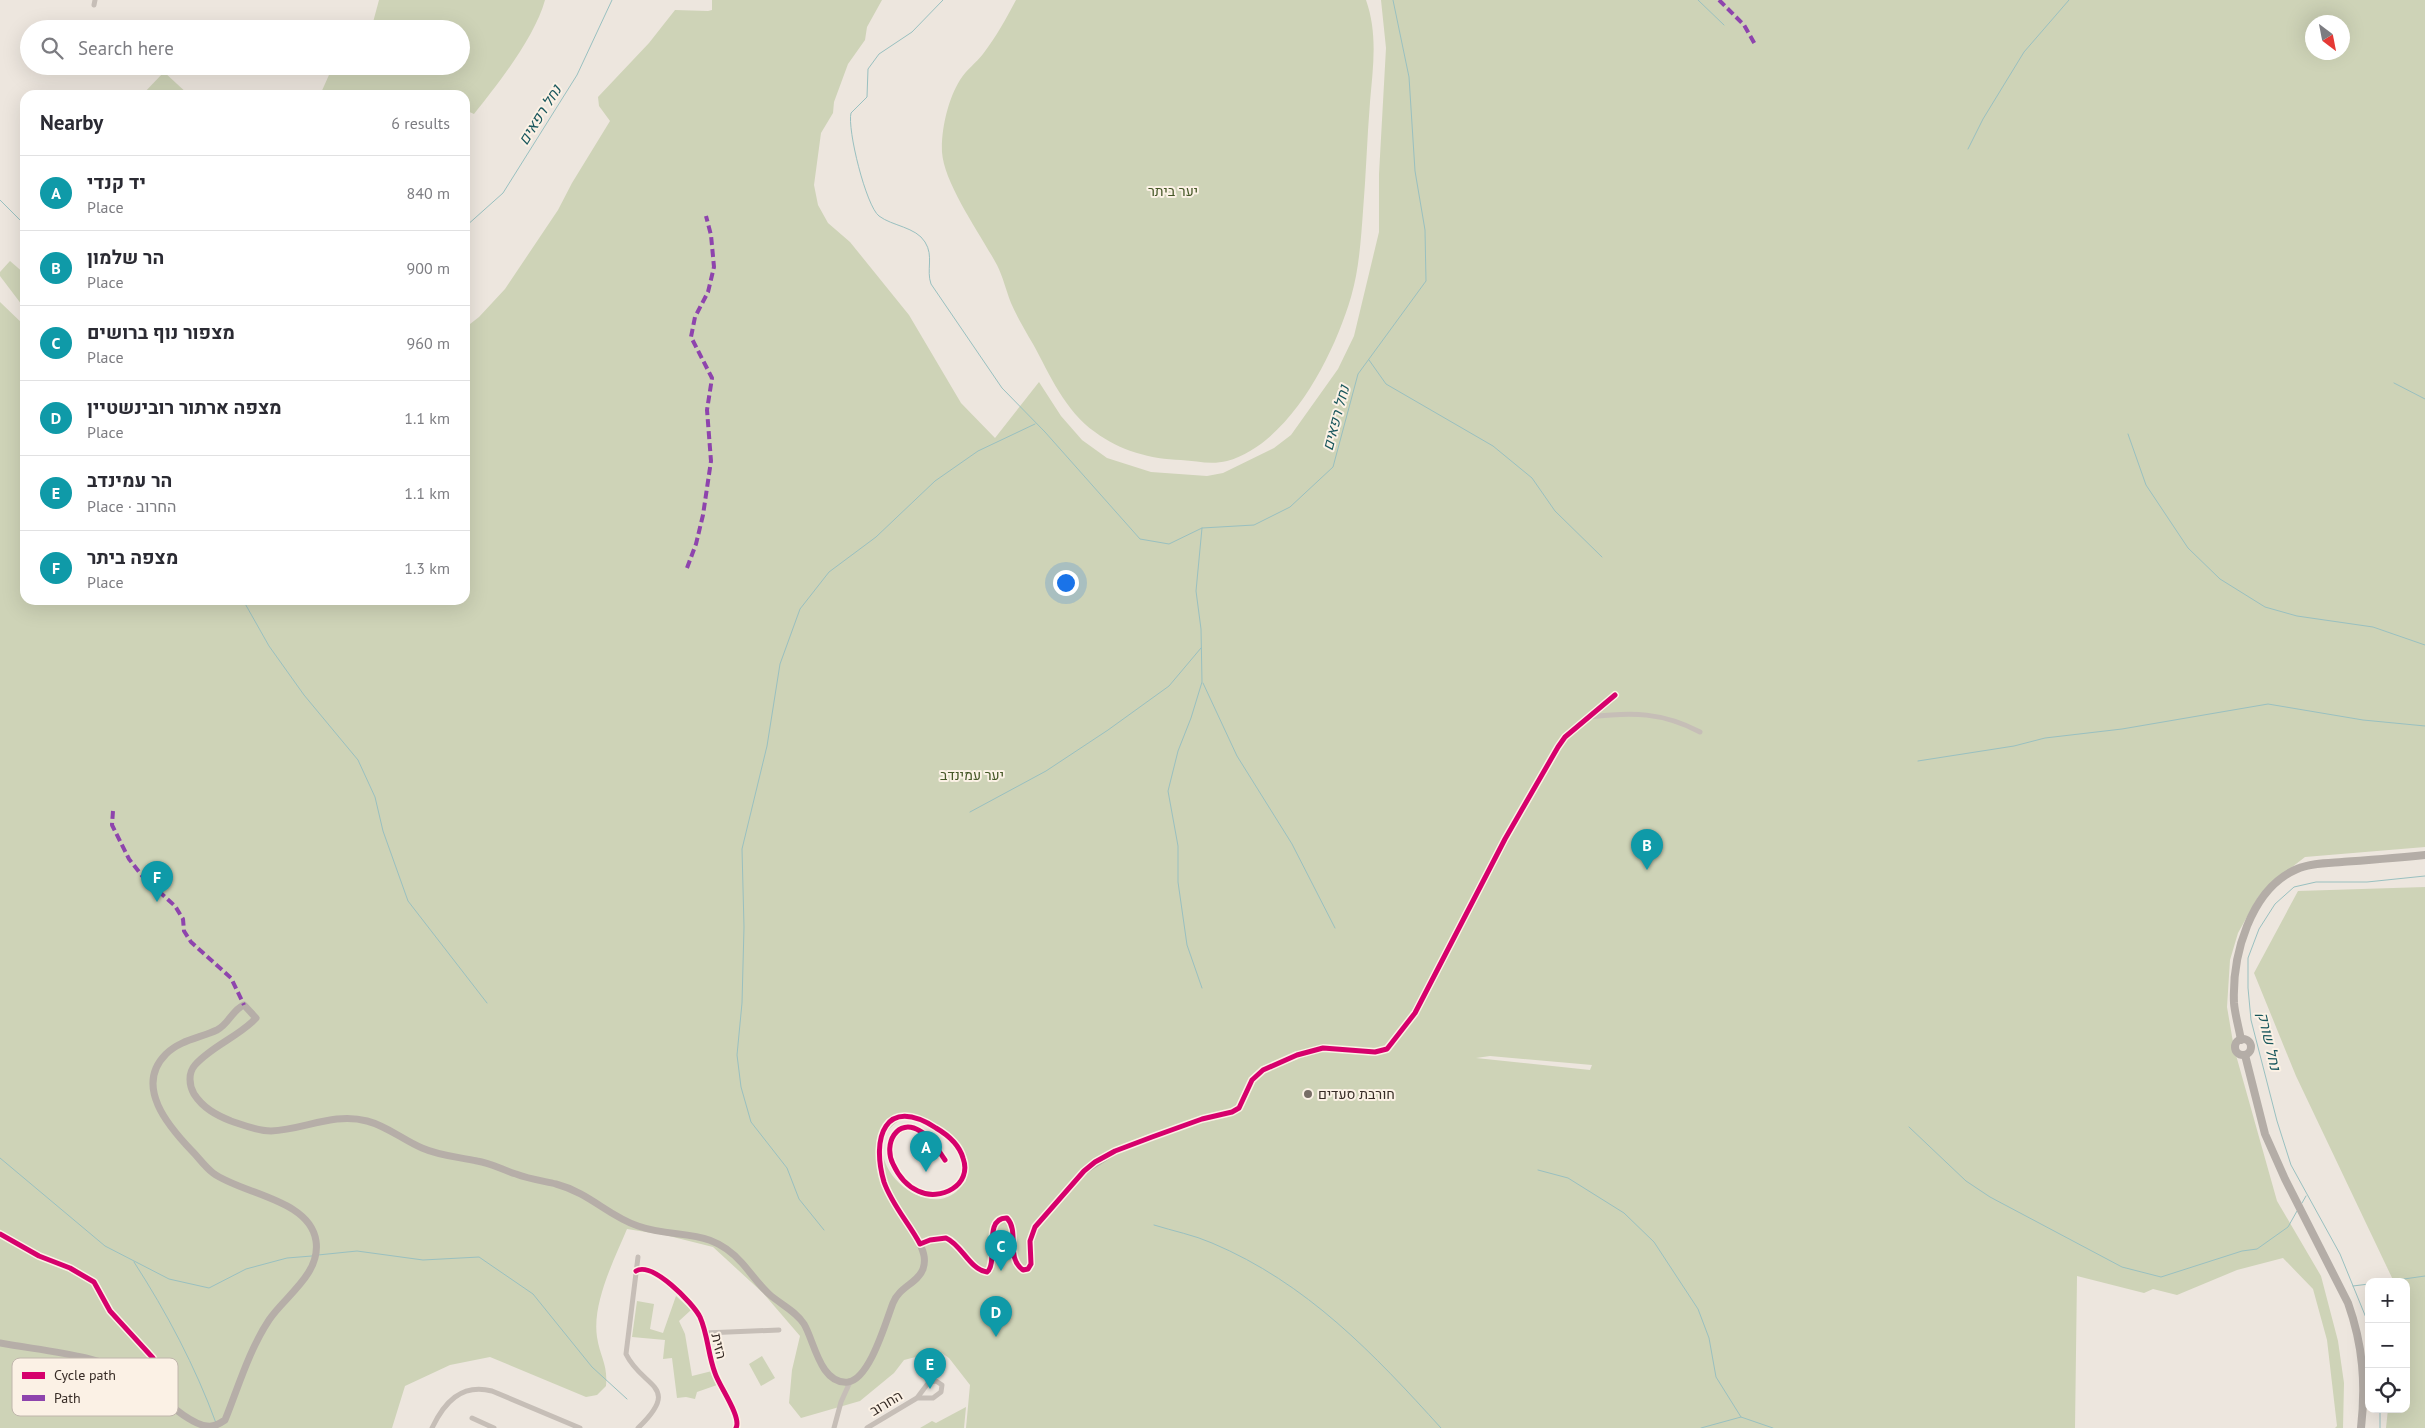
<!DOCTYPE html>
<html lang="en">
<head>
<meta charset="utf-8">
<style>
	:root { --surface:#fff; --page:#f7f7f7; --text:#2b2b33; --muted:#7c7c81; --line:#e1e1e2; --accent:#111827 }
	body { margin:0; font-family:"PT Sans",Heebo,sans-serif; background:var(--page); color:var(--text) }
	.controls { position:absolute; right:15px; bottom:15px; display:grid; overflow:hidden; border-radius:10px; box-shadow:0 5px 20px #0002 }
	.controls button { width:45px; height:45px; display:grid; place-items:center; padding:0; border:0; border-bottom:1px solid var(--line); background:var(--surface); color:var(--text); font:25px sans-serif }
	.compass { position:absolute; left:2305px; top:15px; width:45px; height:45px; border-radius:50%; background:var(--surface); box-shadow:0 5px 20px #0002; rotate:148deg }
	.you { position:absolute; left:1065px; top:582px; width:18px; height:18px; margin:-12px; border:4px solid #fff; border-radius:50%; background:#1a73e8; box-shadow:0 0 0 8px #1a73e833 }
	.badge { display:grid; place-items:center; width:32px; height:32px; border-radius:50%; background:var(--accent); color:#fff; font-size:16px; font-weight:700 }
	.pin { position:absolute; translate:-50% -41px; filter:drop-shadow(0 1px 2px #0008) }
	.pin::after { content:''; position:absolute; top:26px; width:18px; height:15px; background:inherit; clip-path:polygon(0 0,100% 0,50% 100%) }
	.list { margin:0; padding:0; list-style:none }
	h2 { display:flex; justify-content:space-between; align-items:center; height:65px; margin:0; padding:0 20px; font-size:21px }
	h2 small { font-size:16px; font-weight:400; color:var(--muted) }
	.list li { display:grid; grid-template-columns:32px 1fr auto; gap:15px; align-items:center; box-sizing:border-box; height:75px; padding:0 20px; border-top:1px solid var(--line) }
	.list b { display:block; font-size:19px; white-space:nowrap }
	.list p { margin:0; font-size:16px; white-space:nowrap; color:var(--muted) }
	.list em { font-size:16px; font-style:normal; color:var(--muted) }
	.icon { flex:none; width:28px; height:28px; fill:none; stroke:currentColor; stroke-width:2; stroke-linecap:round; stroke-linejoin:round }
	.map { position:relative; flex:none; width:2425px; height:1428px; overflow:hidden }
	.search { position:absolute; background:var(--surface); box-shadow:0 5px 20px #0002; left:20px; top:20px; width:450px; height:55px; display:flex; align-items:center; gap:12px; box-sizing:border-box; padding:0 18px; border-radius:28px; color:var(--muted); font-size:19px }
	.panel { position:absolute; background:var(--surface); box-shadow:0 5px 20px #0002; left:20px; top:90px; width:450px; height:515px; border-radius:15px }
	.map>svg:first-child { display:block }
	.green { fill:#ced3b7; fill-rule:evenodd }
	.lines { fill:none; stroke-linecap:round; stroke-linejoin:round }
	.stream { stroke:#99c0c0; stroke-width:1 }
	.street { stroke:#c6beb7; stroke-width:5 }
	.secondary { stroke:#b6aea8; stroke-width:7 }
	.primary { stroke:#b4ada7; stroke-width:8 }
	.quiet { stroke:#8e44ad; stroke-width:4; stroke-dasharray:8 4; stroke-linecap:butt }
	.cycleway-casing { stroke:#fbf1e5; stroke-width:8 }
	.cycleway { stroke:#d6006c; stroke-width:5 }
	.poi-dot { fill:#776d66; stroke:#fbf1e5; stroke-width:2 }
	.labels { text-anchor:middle; stroke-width:4; stroke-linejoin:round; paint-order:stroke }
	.park-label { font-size:14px; fill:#455727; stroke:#fbf1e5 }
	.poi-label { font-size:14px; fill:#372c26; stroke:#fbf1e5; text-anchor:start }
	.street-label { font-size:14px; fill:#372c26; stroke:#fbf1e5 }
	.water-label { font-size:15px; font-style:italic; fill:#18565c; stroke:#fbf1e5 }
	.key { fill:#fbf1e5; stroke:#c0b6ac; stroke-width:1 }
	.key-label { font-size:14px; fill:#372c26 }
</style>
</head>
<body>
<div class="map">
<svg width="2425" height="1428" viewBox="0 0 2425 1428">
	<rect width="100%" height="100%" fill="#ede6de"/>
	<g class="green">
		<path d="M 379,0 L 545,0 C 535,37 498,84 474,114 L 465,110 L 465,95 L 320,95 L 333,66 L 461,66 L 461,29 L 369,29 L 372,26 Z"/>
		<path d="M 712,0 L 882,0 L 867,27 L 865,40 L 848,64 L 834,102 L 833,113 L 821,133 L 814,185 L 818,205 L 828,223 L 850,242 L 909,315 L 961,403 L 995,438 L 1039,382 L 1061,416 L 1082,440 L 1107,458 L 1151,472 L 1207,476 L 1223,473 L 1274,448 L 1291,435 L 1338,369 L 1354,336 L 1379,232 L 1379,174 L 1386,48 L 1381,0 L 2425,0 L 2425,847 L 2305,857 L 2270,884 L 2258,897 L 2238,933 L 2230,960 L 2227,1007 L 2234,1048 L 2277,1201 L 2321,1276 L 2338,1341 L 2344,1383 L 2343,1428 L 2335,1428 L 2337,1426 L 2327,1340 L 2313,1289 L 2283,1258 L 2237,1270 L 2177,1295 L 2153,1289 L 2144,1293 L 2077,1276 L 2075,1428 L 966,1428 L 970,1385 L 949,1358 L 939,1351 L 904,1360 L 894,1373 L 860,1401 L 801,1418 L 789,1403 L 792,1370 L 800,1336 L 763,1293 L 713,1247 L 665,1235 L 627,1229 C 614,1260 592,1303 597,1337 C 600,1357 608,1364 606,1386 L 597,1395 L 586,1397 L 490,1357 L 450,1365 L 405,1386 L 392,1428 L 0,1428 L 0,302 L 25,326 L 25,600 L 465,600 L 465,328 L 479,317 L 505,289 L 558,210 L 572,183 L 610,121 L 599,106 L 598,97 L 649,43 L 675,10 L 708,11 L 712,10 ZM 2312,22 L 2342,22 L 2342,52 L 2312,52 ZM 1490,1056 L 1592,1065 L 1590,1070 L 1476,1058 ZM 902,1119 C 927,1120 955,1141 964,1165 C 966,1169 966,1176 966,1181 C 963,1184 959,1189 956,1192 C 918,1223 848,1148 902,1119 Z"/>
		<path d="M 1016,0 L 1366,0 C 1378,34 1373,67 1370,102 C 1367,139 1366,175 1363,211 C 1361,239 1359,270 1351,297 C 1334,355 1290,443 1227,461 C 1211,465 1197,461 1181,460 C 1151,459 1120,451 1095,432 C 1065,411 1050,375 1033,344 C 1025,330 1017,317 1011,303 C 1006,290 1003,277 997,265 C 981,235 944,184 942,152 C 941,130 948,99 960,80 C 966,70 976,63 983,54 C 996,37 1006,19 1016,0 Z"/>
		<path d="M 164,72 L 189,95 L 142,95 Z"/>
		<path d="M 10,261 L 25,274 L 25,309 L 0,276 L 0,272 Z"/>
		<path d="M 2425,887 L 2425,1428 L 2386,1428 L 2388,1409 L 2406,1409 L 2406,1282 L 2394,1282 L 2296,1076 L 2254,973 L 2298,891 Z"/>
		<path d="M 676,1296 L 691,1310 L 679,1321 L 685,1334 L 692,1376 L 712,1371 L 717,1385 L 697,1392 L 695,1399 L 686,1397 L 677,1398 L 672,1358 L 663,1359 L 665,1340 L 632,1337 L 637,1301 L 654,1304 L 650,1329 L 663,1333 Z"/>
		<path d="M 762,1356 L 775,1378 L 761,1386 L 749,1364 Z"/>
		<path d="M 966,1407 L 964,1428 L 920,1428 L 932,1421 L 936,1423 Z"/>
	</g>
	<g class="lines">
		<g class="stream">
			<path d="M 943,0 L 912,32 L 879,54 L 868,69 L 867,97 L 851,113 C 847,129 866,206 879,216 C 892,226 916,227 925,242 C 934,256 926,270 931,284 L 1002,388 L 1045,432 L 1140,539 L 1169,544 L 1202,528 L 1254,525 L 1290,507 L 1333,467 L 1358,374 L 1426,281 L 1425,230 L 1415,171 L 1409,77 L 1393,0"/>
			<path d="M 1698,0 L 1724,25"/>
			<path d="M 1968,149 L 1983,119 L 2024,52 L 2069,0"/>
			<path d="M 0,200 L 25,225"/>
			<path d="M 465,227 L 503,193 L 577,75 L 612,0"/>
			<path d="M 1369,360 L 1386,384 L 1493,446 L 1532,478 L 1555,511 L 1602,557"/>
			<path d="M 2394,383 L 2425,399"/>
			<path d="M 2128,434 L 2146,485 L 2188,548 L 2220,579 L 2265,607 L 2297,616 L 2373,627 L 2425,645"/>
			<path d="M 243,600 L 269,646 L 304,695 L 358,760 L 375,797 L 383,831 L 408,901 L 487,1003"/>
			<path d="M 1203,683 L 1237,756 L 1292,844 L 1335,928"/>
			<path d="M 1918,761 L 2014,746 L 2045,738 L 2122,729 L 2268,704 L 2363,720 L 2425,726"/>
			<path d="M 970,812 L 1046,771 L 1108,730 L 1169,686 L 1201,648"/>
			<path d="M 1202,988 L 1187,945 L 1178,882 L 1178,846 L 1168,791 L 1178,751 L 1191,718 L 1202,682 L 1201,629 L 1196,591 L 1202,528"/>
			<path d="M 1909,1127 L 1966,1181 L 1990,1197 L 2122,1267 L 2161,1277 L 2242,1251 L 2257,1249 L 2288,1227 L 2297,1211"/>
			<path d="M 0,1158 L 105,1246 L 169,1279 L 209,1288 L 246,1269 L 287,1258 L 312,1256"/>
			<path d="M 1538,1170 L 1568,1178 L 1624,1213 L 1654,1242 L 1698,1309 L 1709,1338 L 1716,1377 L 1741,1417"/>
			<path d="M 2302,1203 L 2306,1196"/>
			<path d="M 1154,1225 C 1173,1231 1194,1235 1212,1243 C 1307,1283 1374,1354 1441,1428"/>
			<path d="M 824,1230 L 799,1199 L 787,1168 L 751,1122 L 741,1087 L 737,1055 L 742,1003 L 744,927 L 742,849 L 767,746 L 780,664 L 800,609 L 829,572 L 876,537 L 935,481 L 978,451 L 1035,424"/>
			<path d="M 318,1255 L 357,1251 L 423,1260 L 479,1257 L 533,1294 L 592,1367 L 627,1399"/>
			<path d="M 134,1262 C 167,1313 195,1366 216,1423"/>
			<path d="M 2383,1282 L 2425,1276"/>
			<path d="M 2353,1286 L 2369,1284"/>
			<path d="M 2369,1325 L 2340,1254 L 2291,1165 L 2277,1121 L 2251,1020 L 2248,988 L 2248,958 L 2259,929 L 2275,904 L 2294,887 L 2316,882 L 2367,882 L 2425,876"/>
			<path d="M 2380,1409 L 2380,1428"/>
			<path d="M 1701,1428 L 1741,1417 L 1773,1428"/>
		</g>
		<g class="street">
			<path d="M 94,5 L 95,0"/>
			<path d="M 1590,717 C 1632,712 1662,712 1700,732"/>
			<path d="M 1232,1112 L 1239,1108 L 1252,1080 L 1263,1070 L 1297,1055 L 1323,1048 L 1375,1052 L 1387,1049 L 1415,1013 L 1505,839 L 1558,747 L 1565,737 L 1615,695"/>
			<path d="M 0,1234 L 39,1256 L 70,1268 L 94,1282 L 110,1311 L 153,1358 L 163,1378 L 164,1399"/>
			<path d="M 920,1244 C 909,1223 892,1205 884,1182 C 871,1138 885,1095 936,1128 C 948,1135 959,1144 963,1158 C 973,1185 940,1202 918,1191 C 907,1186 898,1175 893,1164 C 883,1144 897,1117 920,1131 C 931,1137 938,1150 945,1160"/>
			<path d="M 638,1257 L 626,1354 C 642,1388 683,1385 638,1428"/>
			<path d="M 636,1271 C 652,1261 693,1303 700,1317 C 708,1335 708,1355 715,1373 C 719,1386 742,1417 736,1428"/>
			<path d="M 705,1333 L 779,1330"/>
			<path d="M 472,1418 L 494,1428"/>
			<path d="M 432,1428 C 444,1403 461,1383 492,1391 L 580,1428"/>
			<path d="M 834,1428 L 841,1402 L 850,1382"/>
			<path d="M 867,1428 L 917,1398 L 929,1382 L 936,1381 L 942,1385 L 941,1392 L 933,1398 L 917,1398"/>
		</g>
		<path class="secondary" d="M 0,1343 C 42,1351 98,1354 134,1377 C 153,1389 187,1424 207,1426 C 214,1427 219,1424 225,1420 C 238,1388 249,1350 269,1320 C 284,1297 321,1274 316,1241 C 310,1199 241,1194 213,1173 C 205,1167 199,1158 192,1151 C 168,1126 134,1086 166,1054 C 180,1040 200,1038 217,1030 C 229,1024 232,1010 244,1005 L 256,1018 L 252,1022 C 235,1038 211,1047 195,1065 C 188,1073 189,1085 194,1094 C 203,1108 216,1115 231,1121 C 243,1125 257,1131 271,1131 C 304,1130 333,1112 367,1121 C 387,1126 403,1140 422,1148 C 440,1156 459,1157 477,1161 C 491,1163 503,1170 516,1174 C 529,1179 543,1181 556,1184 C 590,1193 608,1216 638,1226 C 678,1240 709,1226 742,1263 C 751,1273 759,1285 769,1294 C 780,1304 796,1311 804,1324 C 814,1340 820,1385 848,1382 C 870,1379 886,1321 893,1303 C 899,1287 918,1283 923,1269 C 926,1260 924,1253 920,1244 L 930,1240 L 946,1238 C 962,1245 970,1270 987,1272 C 999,1263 982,1217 1007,1218 C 1020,1232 1005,1257 1023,1270 L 1028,1269 L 1031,1264 L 1030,1241 L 1035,1227 L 1084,1171 L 1115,1151 L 1202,1119 L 1232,1112"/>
		<g class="primary">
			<circle cx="2243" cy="1047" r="8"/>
			<path d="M 2241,1040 C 2239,1028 2235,1015 2234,1003 C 2232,956 2250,889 2297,869 C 2310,863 2328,863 2342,862 C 2369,860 2397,858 2425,855"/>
			<path d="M 2245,1055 L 2265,1134 L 2285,1179 L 2348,1303 C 2363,1345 2366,1384 2361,1428"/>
		</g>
		<g class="quiet">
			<path d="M 1719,0 L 1744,25 L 1756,46"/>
			<path d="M 687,568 L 696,544 L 703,515 L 711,461 L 707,410 L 712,378 L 691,337 L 695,317 L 708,292 L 714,267 L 711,235 L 706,216"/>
			<path d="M 113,811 L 112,825 L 129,859 L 143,877 L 175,906 L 183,919 L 184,931 L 191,942 L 231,978 L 244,1005"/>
		</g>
		<g class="cycleway-casing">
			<g id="cycleway">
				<path d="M 945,1160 C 938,1150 931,1137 920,1131 C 897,1117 883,1144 893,1164 C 898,1175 907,1186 918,1191 C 940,1202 973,1185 963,1158 C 959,1144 948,1135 936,1128 C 885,1095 871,1138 884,1182 C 892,1205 909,1223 920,1244 L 930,1240 L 946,1238 C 962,1245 970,1270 987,1272 C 999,1263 982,1217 1007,1218 C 1020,1232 1005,1257 1023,1270 L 1028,1269 L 1031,1264 L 1030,1241 L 1035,1227 L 1084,1171 L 1095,1162 L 1115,1151 L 1152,1137 L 1202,1119 L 1232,1112 L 1239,1108 L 1252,1080 L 1263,1070 L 1297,1055 L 1323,1048 L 1375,1052 L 1387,1049 L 1415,1013 L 1505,839 L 1558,747 L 1565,737 L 1615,695"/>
				<path d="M 0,1234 L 39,1256 L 70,1268 L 94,1282 L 110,1311 L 153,1358 L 163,1378 L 164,1399"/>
				<path d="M 636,1271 C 652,1261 693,1303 700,1317 C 708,1335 708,1355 715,1373 C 719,1386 742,1417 736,1428"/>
			</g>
		</g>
		<use href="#cycleway" class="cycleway"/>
	</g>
	<circle class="poi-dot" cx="1308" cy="1094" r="5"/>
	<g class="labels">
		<g class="park-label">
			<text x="1173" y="196">יער ביתר</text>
			<text x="972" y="780">יער עמינדב</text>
		</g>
		<g class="poi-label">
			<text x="1318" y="1099">חורבת סעדים</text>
		</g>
		<g class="street-label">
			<text transform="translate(719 1346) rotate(77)" y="5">הזית</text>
			<text transform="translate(886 1403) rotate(-31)" y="5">החרוב</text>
		</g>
		<g class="water-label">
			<text transform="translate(540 115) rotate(-58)" y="5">נחל רפאים</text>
			<text transform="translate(1336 418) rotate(-75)" y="5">נחל רפאים</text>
			<text transform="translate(2269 1041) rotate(77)" y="5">נחל שורק</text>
		</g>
	</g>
	<rect x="12" y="1358" width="166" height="58" rx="8" class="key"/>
	<rect x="22" y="1372" width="23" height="7" fill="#d6006c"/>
	<rect x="22" y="1395" width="23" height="6" fill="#8e44ad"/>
	<g class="key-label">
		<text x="54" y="1380">Cycle path</text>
		<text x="54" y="1403">Path</text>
	</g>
</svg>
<div class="controls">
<button>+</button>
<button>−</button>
<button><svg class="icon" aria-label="locate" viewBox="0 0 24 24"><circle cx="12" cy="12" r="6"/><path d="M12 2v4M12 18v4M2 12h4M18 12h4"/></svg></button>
</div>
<svg class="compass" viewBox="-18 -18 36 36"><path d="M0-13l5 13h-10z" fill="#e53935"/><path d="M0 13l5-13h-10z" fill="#7c7c81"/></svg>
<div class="you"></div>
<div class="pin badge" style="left:926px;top:1172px;background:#0f9aa8">A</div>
<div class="pin badge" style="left:1647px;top:870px;background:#0f9aa8">B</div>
<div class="pin badge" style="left:1001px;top:1271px;background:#0f9aa8">C</div>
<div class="pin badge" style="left:996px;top:1337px;background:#0f9aa8">D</div>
<div class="pin badge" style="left:930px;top:1389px;background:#0f9aa8">E</div>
<div class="pin badge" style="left:157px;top:902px;background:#0f9aa8">F</div>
<div class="search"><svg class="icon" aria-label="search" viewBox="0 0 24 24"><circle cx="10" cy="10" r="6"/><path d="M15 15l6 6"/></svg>Search here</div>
<section class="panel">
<h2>Nearby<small>6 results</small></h2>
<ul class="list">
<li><span class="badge" style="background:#0f9aa8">A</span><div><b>יד קנדי</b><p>Place</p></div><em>840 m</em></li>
<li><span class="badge" style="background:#0f9aa8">B</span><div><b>הר שלמון</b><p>Place</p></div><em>900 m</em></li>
<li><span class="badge" style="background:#0f9aa8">C</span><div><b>מצפור נוף ברושים</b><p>Place</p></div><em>960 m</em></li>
<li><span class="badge" style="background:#0f9aa8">D</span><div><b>מצפה ארתור רובינשטיין</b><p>Place</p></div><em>1.1 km</em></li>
<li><span class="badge" style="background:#0f9aa8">E</span><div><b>הר עמינדב</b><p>Place · החרוב</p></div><em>1.1 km</em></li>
<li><span class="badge" style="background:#0f9aa8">F</span><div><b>מצפה ביתר</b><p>Place</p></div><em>1.3 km</em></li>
</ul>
</section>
</div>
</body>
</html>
